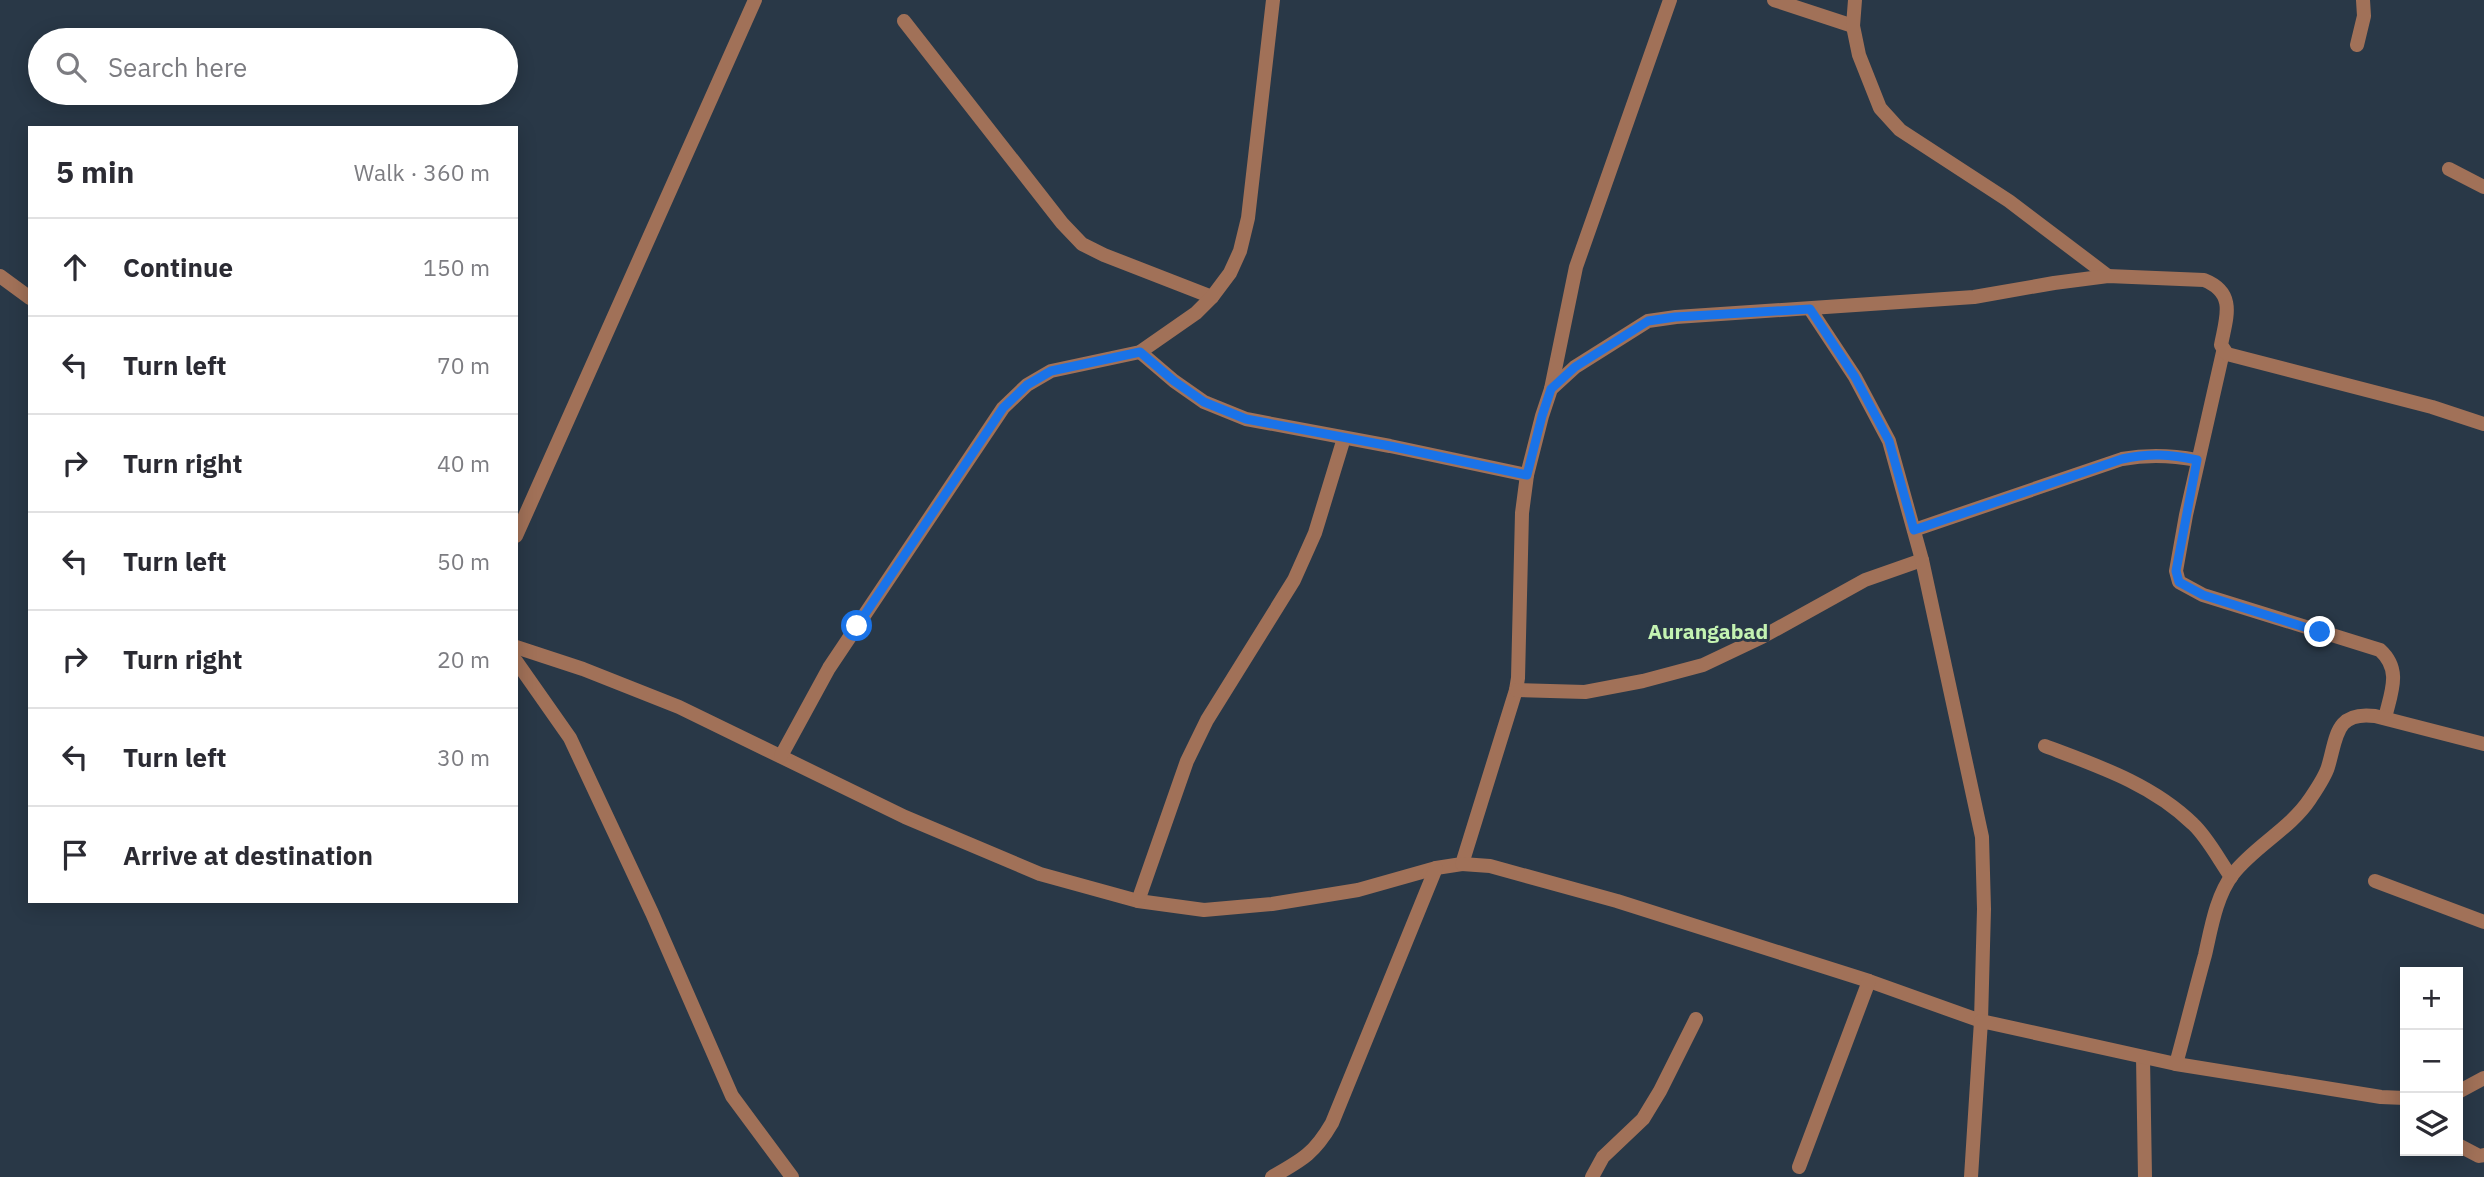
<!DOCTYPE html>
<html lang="en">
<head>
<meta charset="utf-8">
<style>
	:root { --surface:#fff; --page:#f7f7f7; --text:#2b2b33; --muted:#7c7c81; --line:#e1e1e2 }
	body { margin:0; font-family:"IBM Plex Sans",sans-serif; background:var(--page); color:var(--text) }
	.controls { position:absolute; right:21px; bottom:21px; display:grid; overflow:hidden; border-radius:0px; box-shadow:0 4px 18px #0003 }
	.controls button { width:63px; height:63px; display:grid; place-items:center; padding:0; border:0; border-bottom:2px solid var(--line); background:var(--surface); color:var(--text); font:35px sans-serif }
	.stop { position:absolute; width:21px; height:21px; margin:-16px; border:5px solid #1a73e8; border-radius:50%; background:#fff }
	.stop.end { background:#1a73e8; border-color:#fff; box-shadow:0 2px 7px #0008 }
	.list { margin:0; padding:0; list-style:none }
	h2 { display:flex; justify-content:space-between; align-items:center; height:91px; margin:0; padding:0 28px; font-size:30px }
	h2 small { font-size:23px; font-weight:400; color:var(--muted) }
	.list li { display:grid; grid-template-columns:46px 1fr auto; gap:21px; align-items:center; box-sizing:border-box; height:98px; padding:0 28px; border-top:2px solid var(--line) }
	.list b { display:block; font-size:26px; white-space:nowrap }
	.list em { font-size:23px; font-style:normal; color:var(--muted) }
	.icon { flex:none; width:38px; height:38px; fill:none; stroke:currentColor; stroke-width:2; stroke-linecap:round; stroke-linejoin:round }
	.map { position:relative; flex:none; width:2484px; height:1177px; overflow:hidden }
	.search { position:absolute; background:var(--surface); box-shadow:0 4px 18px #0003; left:28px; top:28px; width:490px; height:77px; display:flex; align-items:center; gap:18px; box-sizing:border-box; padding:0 24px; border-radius:38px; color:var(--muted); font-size:26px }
	.panel { position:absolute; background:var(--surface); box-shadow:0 4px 18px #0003; left:28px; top:126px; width:490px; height:777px; border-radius:0px }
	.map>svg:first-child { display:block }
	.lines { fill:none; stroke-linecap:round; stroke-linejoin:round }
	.minor { stroke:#a17158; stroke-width:14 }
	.route { stroke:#1a73e8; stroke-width:9 }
	.labels { text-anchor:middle; stroke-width:6; stroke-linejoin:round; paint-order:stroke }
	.quarter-label { font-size:21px; font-weight:bold; fill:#c4f3b2; stroke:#293847 }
</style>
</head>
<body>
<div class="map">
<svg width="2484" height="1177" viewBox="0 0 2484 1177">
	<rect width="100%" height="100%" fill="#293847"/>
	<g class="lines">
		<g class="minor">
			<path d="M 1774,0 L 1853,26"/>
			<path d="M 1855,0 L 1853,26 L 1859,55 L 1880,108 L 1900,130 L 2009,201 L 2108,276"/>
			<path d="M 904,21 L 1062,223 L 1082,244 L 1104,255 L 1212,297"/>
			<path d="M 2357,45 L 2364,16 L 2363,0"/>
			<path d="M 2449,169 L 2484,187"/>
			<path d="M 0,276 L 30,298"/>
			<path d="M 1140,352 L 1174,381 L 1204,402 L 1246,419 L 1390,446 L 1527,475"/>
			<path d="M 2223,352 L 2186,515 L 2176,571 L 2179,582 L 2203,595 L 2380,650 C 2402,670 2391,692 2385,718"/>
			<path d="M 1551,389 L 1576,267 L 1670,0"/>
			<path d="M 1914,530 L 2122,459 C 2149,454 2171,455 2197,460"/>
			<path d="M 516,536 L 755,0"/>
			<path d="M 516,647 L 583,669 L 679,707 L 905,817 L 1040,874 L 1138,901 L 1204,910 L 1272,904 L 1358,890 L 1436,868 L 1462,864 L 1516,690 L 1518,678 L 1522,513 L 1527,475 L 1542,416 L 1551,389 L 1575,367 L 1648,321 L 1676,317 L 1974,297 L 2054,283 L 2108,276 L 2204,280 C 2237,293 2226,318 2221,345 L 2227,354 L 2432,407 L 2484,424"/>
			<path d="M 516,661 L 570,738 L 652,913 L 732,1096 L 792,1177"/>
			<path d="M 1516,690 L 1585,692 L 1643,681 L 1703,665 L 1762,637 L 1865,580 L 1922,560"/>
			<path d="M 2045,746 C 2098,766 2152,784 2193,824 C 2208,838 2219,860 2231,877"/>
			<path d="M 781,756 L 829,668 L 1003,408 L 1027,385 L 1051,371 L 1140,352 L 1196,313 L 1212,297 L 1230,273 L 1240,251 L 1248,218 L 1273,0"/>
			<path d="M 1462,864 L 1490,866 L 1617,901 L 1869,981 L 1981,1021 L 1984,909 L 1982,837 L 1922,560 L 1889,441 L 1855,377 L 1810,309"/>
			<path d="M 2375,881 L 2484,922"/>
			<path d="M 1138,901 L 1187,761 L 1207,720 L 1294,580 L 1315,533 L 1344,438"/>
			<path d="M 2143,1057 L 2145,1177"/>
			<path d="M 2176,1064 C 2186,1028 2195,991 2205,955 C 2211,929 2216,896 2233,874 C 2255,846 2290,829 2310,799 C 2316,790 2325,777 2328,767 C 2337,737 2335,711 2375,716 L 2484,744"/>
			<path d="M 2458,1092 L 2484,1078"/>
			<path d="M 2458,1145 L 2479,1156 L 2484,1155"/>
			<path d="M 1799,1167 L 1869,981"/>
			<path d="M 1272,1177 C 1302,1160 1314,1154 1332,1123 L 1436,868"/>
			<path d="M 1592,1177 L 1603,1157 L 1643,1119 L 1660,1091 L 1696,1019"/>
			<path d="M 1971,1177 L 1981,1021 L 2176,1064 L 2381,1097 L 2405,1098"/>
		</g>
	</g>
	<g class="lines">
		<path class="route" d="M 857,626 L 1003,408 L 1027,385 L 1051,371 L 1140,352 L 1174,381 L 1204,402 L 1246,419 L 1390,446 L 1527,475 L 1542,416 L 1551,389 L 1575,367 L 1648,321 L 1675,317 L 1810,309 L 1855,377 L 1889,441 L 1914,530 L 2122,459 C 2149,453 2170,454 2197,460 L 2176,571 L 2179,582 L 2203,595 L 2320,632"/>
	</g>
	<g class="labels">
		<g class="quarter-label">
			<text x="1708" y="639">Aurangabad</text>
		</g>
	</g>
</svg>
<div class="controls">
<button>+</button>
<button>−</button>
<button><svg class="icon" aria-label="layers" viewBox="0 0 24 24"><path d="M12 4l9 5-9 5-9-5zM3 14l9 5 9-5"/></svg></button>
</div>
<div class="stop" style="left:857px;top:626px"></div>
<div class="stop end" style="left:2320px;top:632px"></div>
<div class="search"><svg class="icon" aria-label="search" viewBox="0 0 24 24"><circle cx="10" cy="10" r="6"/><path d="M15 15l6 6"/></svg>Search here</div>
<section class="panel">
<h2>5 min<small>Walk · 360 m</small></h2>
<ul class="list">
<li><svg class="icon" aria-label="ahead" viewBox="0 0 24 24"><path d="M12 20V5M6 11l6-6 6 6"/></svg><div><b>Continue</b></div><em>150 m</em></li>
<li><svg class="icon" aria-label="left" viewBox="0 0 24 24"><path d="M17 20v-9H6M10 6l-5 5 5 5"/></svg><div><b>Turn left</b></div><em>70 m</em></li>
<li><svg class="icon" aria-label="right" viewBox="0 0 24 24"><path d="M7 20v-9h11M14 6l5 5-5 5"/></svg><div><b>Turn right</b></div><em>40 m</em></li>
<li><svg class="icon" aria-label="left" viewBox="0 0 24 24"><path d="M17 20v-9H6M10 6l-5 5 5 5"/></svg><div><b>Turn left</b></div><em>50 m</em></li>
<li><svg class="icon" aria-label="right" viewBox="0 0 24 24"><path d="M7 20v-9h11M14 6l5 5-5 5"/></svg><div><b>Turn right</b></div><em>20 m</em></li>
<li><svg class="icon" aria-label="left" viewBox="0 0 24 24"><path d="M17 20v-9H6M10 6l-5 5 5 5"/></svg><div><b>Turn left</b></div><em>30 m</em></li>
<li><svg class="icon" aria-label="arrive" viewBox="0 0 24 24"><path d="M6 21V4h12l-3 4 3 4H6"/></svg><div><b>Arrive at destination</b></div></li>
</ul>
</section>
</div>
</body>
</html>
